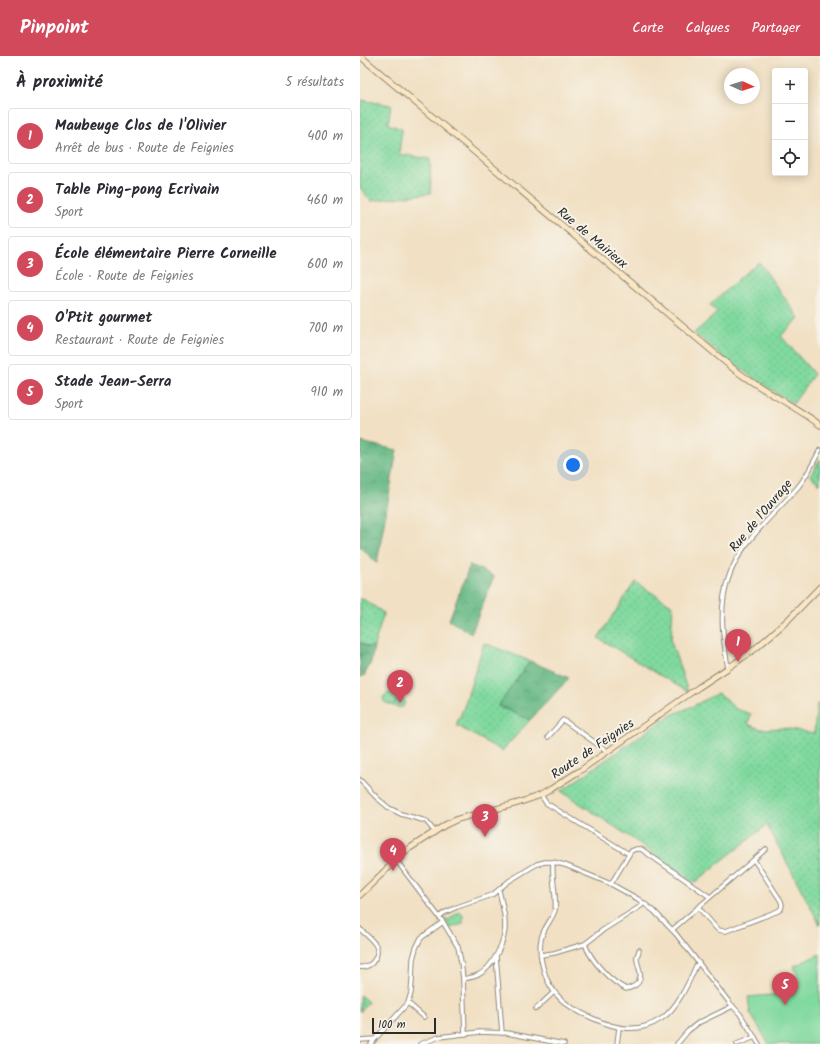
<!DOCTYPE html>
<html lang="fr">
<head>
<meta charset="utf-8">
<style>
	:root { --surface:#fff; --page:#f2f2f3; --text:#2b2b33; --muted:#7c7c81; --line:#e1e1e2; --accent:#d1495b }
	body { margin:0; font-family:Kalam,sans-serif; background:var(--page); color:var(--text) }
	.controls { position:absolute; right:12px; top:12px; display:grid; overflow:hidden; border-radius:4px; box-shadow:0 2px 10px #0003 }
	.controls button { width:36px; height:36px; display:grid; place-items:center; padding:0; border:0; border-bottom:1px solid var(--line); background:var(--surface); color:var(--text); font:20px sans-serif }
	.compass { position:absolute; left:364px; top:12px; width:36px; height:36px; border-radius:50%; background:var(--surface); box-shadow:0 2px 10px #0003; rotate:93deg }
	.scale { position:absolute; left:12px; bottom:10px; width:64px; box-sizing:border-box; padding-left:4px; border:2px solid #2b2b2b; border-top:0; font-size:11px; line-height:14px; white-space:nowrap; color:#2b2b2b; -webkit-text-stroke:3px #f7f3e8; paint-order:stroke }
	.you { position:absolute; left:213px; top:409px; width:14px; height:14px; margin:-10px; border:3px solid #fff; border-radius:50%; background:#1a73e8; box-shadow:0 0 0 6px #1a73e833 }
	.badge { display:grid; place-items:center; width:26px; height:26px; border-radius:50%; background:var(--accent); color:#fff; font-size:13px; font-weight:700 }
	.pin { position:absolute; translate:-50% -33px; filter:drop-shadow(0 1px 2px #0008) }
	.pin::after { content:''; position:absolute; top:21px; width:14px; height:12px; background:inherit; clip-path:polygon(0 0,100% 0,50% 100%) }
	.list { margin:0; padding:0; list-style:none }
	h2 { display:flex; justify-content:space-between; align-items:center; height:52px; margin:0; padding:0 16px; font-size:17px }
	h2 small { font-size:13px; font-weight:400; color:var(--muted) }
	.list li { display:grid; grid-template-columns:26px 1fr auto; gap:12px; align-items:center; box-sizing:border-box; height:56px; margin:0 8px 8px; padding:0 8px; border:1px solid var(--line); border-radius:4px }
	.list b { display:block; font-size:15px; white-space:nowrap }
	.list p { margin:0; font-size:13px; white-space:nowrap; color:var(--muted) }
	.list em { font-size:13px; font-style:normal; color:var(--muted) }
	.icon { flex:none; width:22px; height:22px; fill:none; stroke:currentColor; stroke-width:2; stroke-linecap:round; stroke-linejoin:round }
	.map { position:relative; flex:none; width:460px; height:988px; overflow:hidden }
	header { display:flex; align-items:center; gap:24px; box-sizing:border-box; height:56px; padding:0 20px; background:var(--accent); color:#fff }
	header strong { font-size:19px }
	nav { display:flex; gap:22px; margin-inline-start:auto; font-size:14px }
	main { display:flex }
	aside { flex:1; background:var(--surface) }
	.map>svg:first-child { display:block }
	.grass { fill:url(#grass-dots); stroke:#568265 }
	.forest { fill:url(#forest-crowns); stroke:#4a7258 }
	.garden { fill:#80d99f; stroke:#568265 }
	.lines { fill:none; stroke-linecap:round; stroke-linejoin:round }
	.street-casing { stroke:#8e8677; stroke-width:5.5 }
	.secondary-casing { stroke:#8e8677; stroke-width:7 }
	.street { stroke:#fff; stroke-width:3.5 }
	.secondary { stroke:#fbe7c3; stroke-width:5 }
	.labels { text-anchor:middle; stroke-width:4; stroke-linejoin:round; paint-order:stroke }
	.street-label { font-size:13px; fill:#2b2b2b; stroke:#f7f3e8 }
</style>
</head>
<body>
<header>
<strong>Pinpoint</strong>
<nav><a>Carte</a><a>Calques</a><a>Partager</a></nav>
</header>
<main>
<aside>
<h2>À proximité<small>5 résultats</small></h2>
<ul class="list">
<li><span class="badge">1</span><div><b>Maubeuge Clos de l'Olivier</b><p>Arrêt de bus · Route de Feignies</p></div><em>400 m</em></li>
<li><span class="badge">2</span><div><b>Table Ping-pong Ecrivain</b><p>Sport</p></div><em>460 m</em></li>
<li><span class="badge">3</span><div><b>École élémentaire Pierre Corneille</b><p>École · Route de Feignies</p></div><em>600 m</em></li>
<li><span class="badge">4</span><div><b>O'Ptit gourmet</b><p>Restaurant · Route de Feignies</p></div><em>700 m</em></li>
<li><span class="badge">5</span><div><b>Stade Jean-Serra</b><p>Sport</p></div><em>910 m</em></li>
</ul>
</aside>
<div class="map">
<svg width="460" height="988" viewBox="0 0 460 988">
	<defs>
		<pattern id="grass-dots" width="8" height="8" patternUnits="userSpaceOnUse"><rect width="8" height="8" fill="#80d99f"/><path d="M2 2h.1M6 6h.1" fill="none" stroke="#6fba89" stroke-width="1.8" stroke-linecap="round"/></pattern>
		<pattern id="forest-crowns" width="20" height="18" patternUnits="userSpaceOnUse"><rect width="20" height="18" fill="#68b986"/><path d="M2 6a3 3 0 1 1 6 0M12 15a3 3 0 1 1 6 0" fill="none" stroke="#56976e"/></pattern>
	</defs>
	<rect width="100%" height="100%" fill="#f7f3e8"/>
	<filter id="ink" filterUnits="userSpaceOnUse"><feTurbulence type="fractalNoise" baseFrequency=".025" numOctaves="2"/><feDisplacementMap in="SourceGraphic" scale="8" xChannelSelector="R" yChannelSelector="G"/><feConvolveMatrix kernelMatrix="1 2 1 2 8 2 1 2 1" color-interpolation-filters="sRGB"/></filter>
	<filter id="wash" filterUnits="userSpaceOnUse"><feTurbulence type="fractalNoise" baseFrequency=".012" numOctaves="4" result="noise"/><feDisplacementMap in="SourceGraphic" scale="16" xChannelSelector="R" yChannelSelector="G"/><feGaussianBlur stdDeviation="0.9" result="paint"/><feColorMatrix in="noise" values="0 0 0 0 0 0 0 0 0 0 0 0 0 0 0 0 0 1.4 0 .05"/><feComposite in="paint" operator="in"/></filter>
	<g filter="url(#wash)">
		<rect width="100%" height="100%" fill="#f1e0c3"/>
		<g class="grass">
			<path d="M 0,44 L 31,49 L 28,68 L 42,73 L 39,98 L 70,103 L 71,137 L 11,145 L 0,132 Z"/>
			<path d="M 399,206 L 439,262 L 421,280 L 454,318 L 433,348 L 367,304 L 334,277 L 357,257 L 350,249 L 385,217 Z"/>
			<path d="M 460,403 L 460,428 L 450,420 Z"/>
			<path d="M 275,526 L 313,550 L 311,585 L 328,636 L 238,582 Z"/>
			<path d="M 0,542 L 6,545 L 24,557 L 14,590 L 8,591 L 0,586 Z"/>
			<path d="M 124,587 L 170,605 L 138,650 L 170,664 L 142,695 L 96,669 L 104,651 Z"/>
			<path d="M 31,637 L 35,638 L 38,641 L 35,647 L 31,649 L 24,646 L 23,641 L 26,638 Z"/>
			<path d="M 358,637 L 376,653 L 391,658 L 388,668 L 400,673 L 423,672 L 454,677 L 457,648 L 460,648 L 460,869 L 407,769 L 334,827 L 276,785 L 201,735 L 309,660 L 333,650 Z"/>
			<path d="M 100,855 L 103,860 L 103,868 L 90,872 L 86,866 L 86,862 L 88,864 Z"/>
			<path d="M 0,939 L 8,946 L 0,956 Z"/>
		</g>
		<g class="forest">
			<path d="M 0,386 L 37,394 L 17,507 L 0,491 Z"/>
			<path d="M 110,509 L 134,520 L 111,578 L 89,564 Z"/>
			<path d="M 0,586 L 8,591 L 14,590 L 11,606 L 4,620 L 0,621 Z"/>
			<path d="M 170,605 L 209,622 L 170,664 L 138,650 Z"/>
		</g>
		<g class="garden">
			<path d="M 38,641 L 42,641 L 45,646 L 44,650 C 40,653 35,651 31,649 L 35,647 Z"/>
			<path d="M 460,898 L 460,988 L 409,988 L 390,957 L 388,941 L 433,937 L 440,928 L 434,910 Z"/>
		</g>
	</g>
	<g filter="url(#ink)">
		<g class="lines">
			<g class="street-casing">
				<g id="street">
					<path d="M 368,612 C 364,587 360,566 364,540 C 371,492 409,465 438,431 C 447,420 453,407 460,394"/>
					<path d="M 188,681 L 203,664 L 247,695"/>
					<path d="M 0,724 L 17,742 L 29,752 L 41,758 L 66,765 L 75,776"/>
					<path d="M 181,739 L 186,747 L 269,798"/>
					<path d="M 36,804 L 83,866 L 98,891 L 101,906 L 103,923 L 105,978"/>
					<path d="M 193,806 C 192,817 194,828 195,839 C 195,844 196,850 195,854 C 193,861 188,867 185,873 C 178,885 180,902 184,915 C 191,940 209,952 232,962 C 256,973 278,978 301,963 C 317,953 329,926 336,910 L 339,907"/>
					<path d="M 251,828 L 271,795 L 276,793 L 281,793 L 350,841"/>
					<path d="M 338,851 L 357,873 C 360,875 362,875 366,875 L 418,855 L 421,853 L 422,849 L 421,845 L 394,804"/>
					<path d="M 79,861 L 84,857 L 97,851 L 132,839 L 149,825 L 177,808 L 185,806 L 193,806 L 205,809 L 251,828 L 278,843 L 294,855 L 316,878 L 369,946 L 380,958 L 399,988"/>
					<path d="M 0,873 C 11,884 25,891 12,907 C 8,910 5,912 0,911"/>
					<path d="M 312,874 L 406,793"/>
					<path d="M 225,888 C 231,905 250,925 266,933 C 275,931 282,926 280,916 C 279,910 276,905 277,900 C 278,898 279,896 279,894"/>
					<path d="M 181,899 L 194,897 L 225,888 L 243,874 L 281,850 L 283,847"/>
					<path d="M 136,900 L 142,977"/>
					<path d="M 103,923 C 108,922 114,921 118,919 C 133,912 146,884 145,868 C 145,856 141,845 139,834"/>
					<path d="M 48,947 L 64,961"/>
					<path d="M 176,953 L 194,936"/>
					<path d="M 0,984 L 15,983 L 48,947 L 51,937 L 52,925 L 53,903 L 56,892 L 61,882 L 83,866"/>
					<path d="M 11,988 L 15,983"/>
					<path d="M 60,988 L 79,981 L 120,976 L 147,977 L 204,988"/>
					<path d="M 257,988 L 259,972"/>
					<path d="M 317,988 L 328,975 L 338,967 L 373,950"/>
					<path d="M 377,988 L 395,981"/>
				</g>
			</g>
			<g class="secondary-casing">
				<g id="secondary">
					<path d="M 0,0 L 370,310 C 398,333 431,347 460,369"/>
					<path d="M 0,839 L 32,808 L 47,794 L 85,769 L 98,763 L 158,747 L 181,739 L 191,733 L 221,714 L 339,631 L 368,612 L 395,593 L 427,565 L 460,531"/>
				</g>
			</g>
			<use href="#street" class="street"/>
			<use href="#secondary" class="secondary"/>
		</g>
	</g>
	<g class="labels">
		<g class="street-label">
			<text transform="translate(233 181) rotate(40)" y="5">Rue de Mairieux</text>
			<text transform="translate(400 459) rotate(-50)" y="5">Rue de l'Ouvrage</text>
			<text transform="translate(232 692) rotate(-34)" y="5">Route de Feignies</text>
		</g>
	</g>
</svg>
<div class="controls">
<button>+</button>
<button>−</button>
<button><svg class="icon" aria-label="locate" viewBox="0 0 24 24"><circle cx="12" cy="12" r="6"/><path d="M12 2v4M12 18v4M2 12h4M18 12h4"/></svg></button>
</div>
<svg class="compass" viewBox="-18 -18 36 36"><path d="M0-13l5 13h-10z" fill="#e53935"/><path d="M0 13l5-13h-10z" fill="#7c7c81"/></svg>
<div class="scale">100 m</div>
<div class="you"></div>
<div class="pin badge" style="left:378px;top:606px">1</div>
<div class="pin badge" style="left:40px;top:647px">2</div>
<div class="pin badge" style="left:125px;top:781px">3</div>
<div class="pin badge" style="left:33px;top:815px">4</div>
<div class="pin badge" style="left:425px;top:949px">5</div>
</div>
</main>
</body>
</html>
